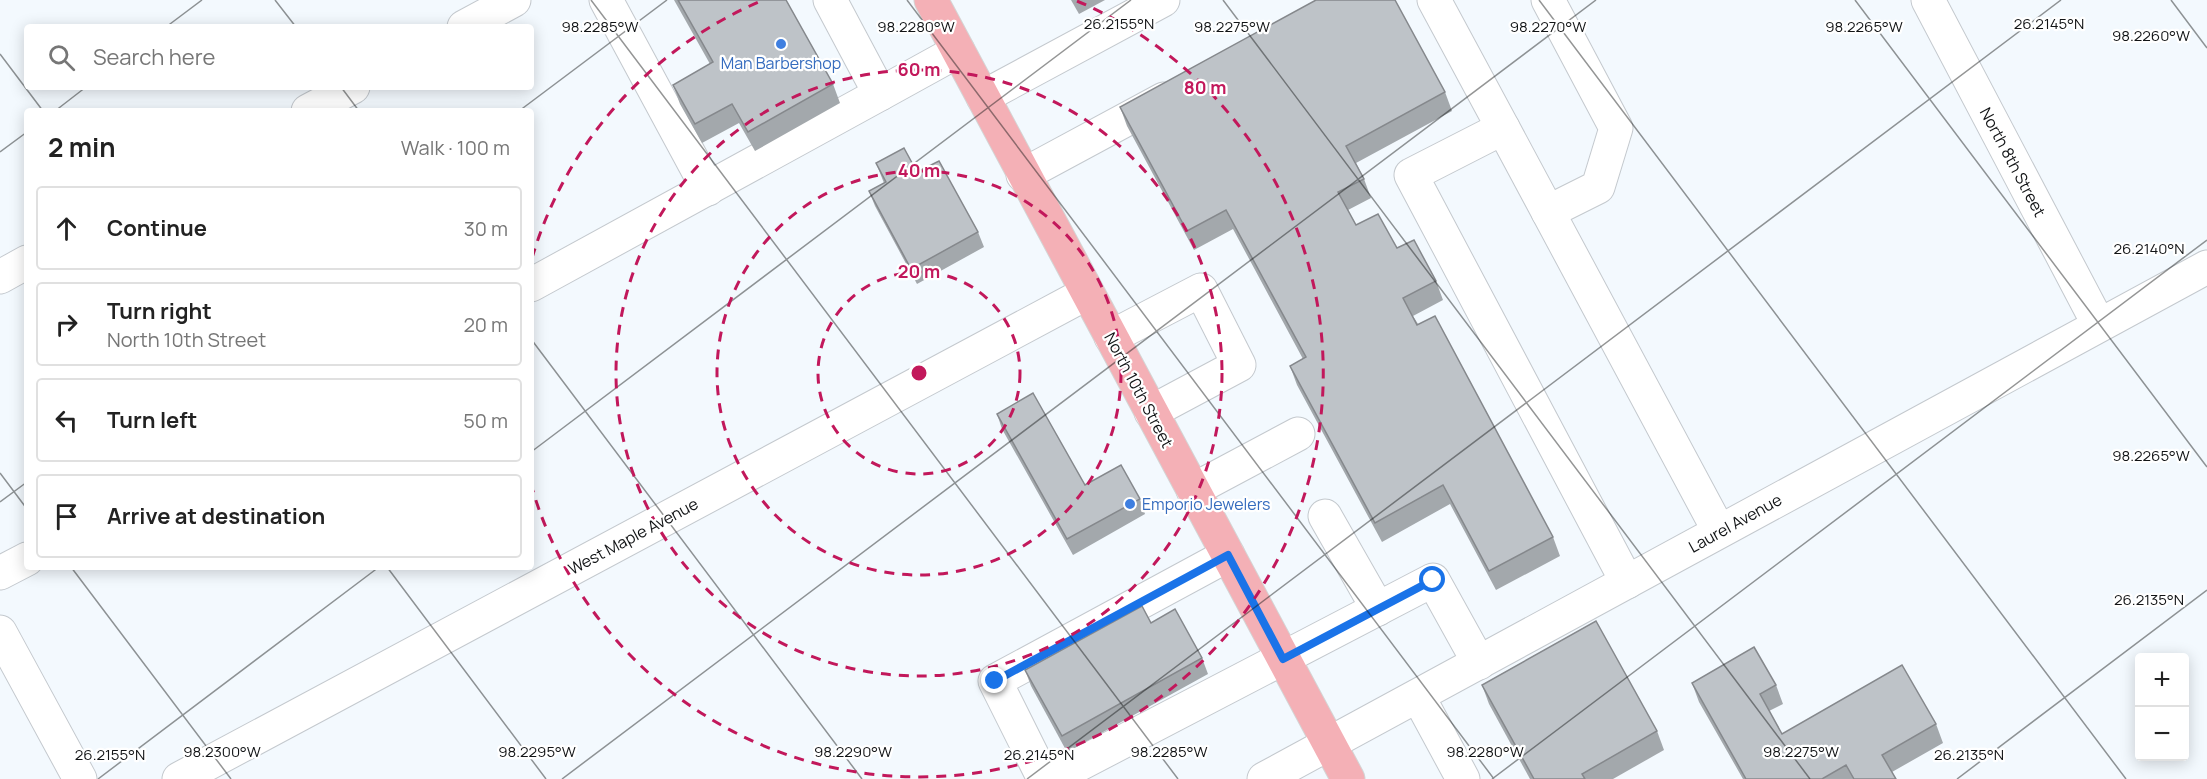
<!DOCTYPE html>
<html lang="en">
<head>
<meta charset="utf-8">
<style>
	:root { --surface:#fff; --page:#f2f2f2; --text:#222; --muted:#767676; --line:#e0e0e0 }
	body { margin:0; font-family:Manrope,sans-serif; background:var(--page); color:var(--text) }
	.controls { position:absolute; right:18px; bottom:18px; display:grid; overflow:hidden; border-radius:6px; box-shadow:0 3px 15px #0003 }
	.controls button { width:54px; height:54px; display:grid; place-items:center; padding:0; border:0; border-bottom:2px solid var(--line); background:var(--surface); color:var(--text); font:30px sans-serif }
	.stop { position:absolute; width:18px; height:18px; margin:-14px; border:4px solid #1a73e8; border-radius:50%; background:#fff }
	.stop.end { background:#1a73e8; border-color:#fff; box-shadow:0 2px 6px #0008 }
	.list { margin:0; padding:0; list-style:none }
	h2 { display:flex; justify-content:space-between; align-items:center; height:78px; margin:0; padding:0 24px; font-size:26px }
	h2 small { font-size:20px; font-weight:400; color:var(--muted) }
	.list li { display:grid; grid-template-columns:39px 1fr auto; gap:18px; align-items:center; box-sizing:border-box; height:84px; margin:0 12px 12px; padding:0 12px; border:2px solid var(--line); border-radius:6px }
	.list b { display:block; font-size:22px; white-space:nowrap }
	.list p { margin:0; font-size:20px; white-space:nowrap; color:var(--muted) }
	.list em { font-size:20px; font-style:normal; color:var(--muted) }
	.icon { flex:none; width:33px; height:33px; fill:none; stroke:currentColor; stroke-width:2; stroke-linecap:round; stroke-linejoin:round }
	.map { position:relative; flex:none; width:2207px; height:779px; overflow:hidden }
	.search { position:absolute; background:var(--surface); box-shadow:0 3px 15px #0003; left:24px; top:24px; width:510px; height:66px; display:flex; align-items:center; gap:15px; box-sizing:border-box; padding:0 21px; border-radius:6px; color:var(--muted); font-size:22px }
	.panel { position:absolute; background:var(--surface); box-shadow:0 3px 15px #0003; left:24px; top:108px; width:510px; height:462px; border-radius:6px }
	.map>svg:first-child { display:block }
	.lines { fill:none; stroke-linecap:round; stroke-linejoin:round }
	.minor-casing { stroke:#c4c9ce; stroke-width:35 }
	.major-casing { stroke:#d4d5d5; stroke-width:35 }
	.minor { stroke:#fff; stroke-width:33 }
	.major { stroke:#f4b0b6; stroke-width:33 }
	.wall { fill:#a3a8ac }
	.building { fill:#bec3c8; stroke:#85888c; stroke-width:1.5 }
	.route { stroke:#1a73e8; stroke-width:8 }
	.ticks { fill:none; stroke:#111315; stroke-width:1.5; stroke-opacity:0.45 }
	.ring { fill:none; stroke:#c2185b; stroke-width:3; stroke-dasharray:10 8 }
	.shop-dot { fill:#3f7fe0; stroke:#fff; stroke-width:2 }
	.labels { text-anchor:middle; stroke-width:4.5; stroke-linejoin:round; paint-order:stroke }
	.shop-label { font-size:16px; fill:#366cbe; stroke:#fff }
	.street-label { font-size:16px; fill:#111315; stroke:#fff }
	.ticks-label { font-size:15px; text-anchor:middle; fill:#111315; stroke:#fff; stroke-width:4.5; stroke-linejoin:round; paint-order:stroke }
	.centre { fill:#c2185b; stroke:#fff; stroke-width:3 }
	.ring-label { font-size:18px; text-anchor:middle; font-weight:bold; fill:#c2185b; stroke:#fff; stroke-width:4.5; stroke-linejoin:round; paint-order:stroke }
</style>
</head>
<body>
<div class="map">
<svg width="2207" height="779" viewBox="0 0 2207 779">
	<rect width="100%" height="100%" fill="#f3f9fe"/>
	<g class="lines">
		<g class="minor-casing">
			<g id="minor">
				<path d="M 606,0 L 708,189"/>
				<path d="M 830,0 L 880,94 L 958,51"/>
				<path d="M 1434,0 L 1503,128"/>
				<path d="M 1548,0 L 1616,128 L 1598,187 L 1548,212"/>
				<path d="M 1928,0 L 2099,325"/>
				<path d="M 464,27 L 514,0"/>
				<path d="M 983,97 L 1163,0"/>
				<path d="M 308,111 L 353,87"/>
				<path d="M 1023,175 L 1164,99"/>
				<path d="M 0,277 L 27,262"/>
				<path d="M 531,285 L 880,94"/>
				<path d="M 1111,337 L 1201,290 L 1239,365 L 1151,412"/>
				<path d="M 1193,490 L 1298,434"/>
				<path d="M 1325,516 L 1378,609"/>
				<path d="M 0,573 L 27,559"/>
				<path d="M 1627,582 L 1411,175 L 1503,128 L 1719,531"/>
				<path d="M 0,632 L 80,779"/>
				<path d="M 1418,696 L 1463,779"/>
				<path d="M 179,779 L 1087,293"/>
				<path d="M 1044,779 L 995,681 L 1228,555"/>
				<path d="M 1051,779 L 1433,580 L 1479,663"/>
				<path d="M 1264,779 L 2207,267"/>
			</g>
		</g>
		<g class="major-casing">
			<path id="major" d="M 931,0 L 1348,779"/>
		</g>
		<use href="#minor" class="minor"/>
		<use href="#major" class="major"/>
	</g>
	<g class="wall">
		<path d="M 674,0 L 786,0 L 833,84 L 840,103 L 755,151 L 739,123 L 702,143 L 680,104 L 673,85 L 710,64 Z"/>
		<path d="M 1071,0 L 1105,0 L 1079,14 Z"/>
		<path d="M 1445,92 L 1452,111 L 1356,163 L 1364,179 L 1371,198 L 1348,210 L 1356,225 L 1397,248 L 1436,281 L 1443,300 L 1413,316 L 1553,537 L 1560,556 L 1496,590 L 1450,504 L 1382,542 L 1297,385 L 1290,366 L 1303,359 L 1233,229 L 1194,250 L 1127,126 L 1120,107 Z"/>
		<path d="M 876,163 L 917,172 L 978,232 L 984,247 L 917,284 L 875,206 L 869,191 L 884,183 Z"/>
		<path d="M 997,414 L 1085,485 L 1140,499 L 1145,514 L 1073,555 L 1002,429 Z"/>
		<path d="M 1151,623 L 1202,658 L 1208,674 L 1067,752 L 1031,686 L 1025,670 Z"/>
		<path d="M 1692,683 L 1776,685 L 1783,704 L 1769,711 L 1782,734 L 1936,724 L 1943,743 L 1892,772 L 1896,779 L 1743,779 L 1699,702 Z"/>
		<path d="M 1482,685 L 1657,731 L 1664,750 L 1613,779 L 1530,779 L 1489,704 Z"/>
	</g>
	<g class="building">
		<path d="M 678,0 L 786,0 L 833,84 L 748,132 L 732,104 L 695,124 L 673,85 L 713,62 Z"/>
		<path d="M 1316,0 L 1395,0 L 1445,92 L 1346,146 L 1364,179 L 1338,192 L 1356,225 L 1378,214 L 1397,248 L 1414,240 L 1436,281 L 1403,298 L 1417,325 L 1435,316 L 1553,537 L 1489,571 L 1443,485 L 1375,523 L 1290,366 L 1306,357 L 1226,210 L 1187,231 L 1120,107 Z"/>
		<path d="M 904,148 L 917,172 L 939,161 L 978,232 L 911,269 L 869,191 L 886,182 L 876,163 Z"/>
		<path d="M 1033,393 L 1085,485 L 1121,465 L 1140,499 L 1067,539 L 997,414 Z"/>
		<path d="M 1142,606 L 1151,623 L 1175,609 L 1202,658 L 1062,736 L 1025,670 Z"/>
		<path d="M 1596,621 L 1657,731 L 1582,774 L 1585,779 L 1534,779 L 1482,685 Z"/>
		<path d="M 1754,647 L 1776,685 L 1760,694 L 1782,734 L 1902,665 L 1936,724 L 1882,755 L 1896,779 L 1854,779 L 1846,765 L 1822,779 L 1746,779 L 1692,683 Z"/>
	</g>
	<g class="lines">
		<path class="route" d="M 995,681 L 1228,555 L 1283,659 L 1433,580"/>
	</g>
	<path class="ticks" d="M 275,0 L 296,27M 591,0 L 1178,779M 907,0 L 1494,779M 1223,0 L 1810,779M 1539,0 L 2126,779M 1855,0 L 2207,467M 2171,0 L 2207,48M 166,27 L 202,0M 0,54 L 43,111M 341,87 L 359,111M 55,111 L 86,87M 519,111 L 667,0M 0,152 L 27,132M 531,339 L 862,779M 531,452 L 1131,0M 0,473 L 27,509M 0,502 L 27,482M 71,567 L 231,779M 387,567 L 546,779M 98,779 L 379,567M 562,779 L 1596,0M 1027,779 L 2061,0M 1492,779 L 2207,240M 1957,779 L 2207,590"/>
	<g class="ring">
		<circle cx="919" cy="373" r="101"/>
		<circle cx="919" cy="373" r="202"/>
		<circle cx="919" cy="373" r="303"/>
		<path d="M532 258A404 404 0 0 1 761 1M1077 1A404 404 0 1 1 532 488"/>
	</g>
	<g class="shop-dot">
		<circle cx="781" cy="44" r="6"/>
		<circle cx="1130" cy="504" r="6"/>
	</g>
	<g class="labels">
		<g class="shop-label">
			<text x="781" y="69">Man Barbershop</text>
			<text x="1142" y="510" text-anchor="start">Emporio Jewelers</text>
		</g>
		<g class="street-label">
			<text transform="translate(2013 162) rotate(62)" y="6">North 8th Street</text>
			<text transform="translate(1139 390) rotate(62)" y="6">North 10th Street</text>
			<text transform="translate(1735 523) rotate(-29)" y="6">Laurel Avenue</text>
			<text transform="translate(633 536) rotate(-28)" y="6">West Maple Avenue</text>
		</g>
	</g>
	<g class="ticks-label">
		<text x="1119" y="29">26.2155°N</text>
		<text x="2049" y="29">26.2145°N</text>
		<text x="600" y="32">98.2285°W</text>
		<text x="916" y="32">98.2280°W</text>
		<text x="1232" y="32">98.2275°W</text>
		<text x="1548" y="32">98.2270°W</text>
		<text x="1864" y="32">98.2265°W</text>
		<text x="2151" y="41">98.2260°W</text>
		<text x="2149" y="254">26.2140°N</text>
		<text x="2151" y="461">98.2265°W</text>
		<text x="2149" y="605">26.2135°N</text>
		<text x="222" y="757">98.2300°W</text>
		<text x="537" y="757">98.2295°W</text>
		<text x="853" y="757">98.2290°W</text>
		<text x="1169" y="757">98.2285°W</text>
		<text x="1485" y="757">98.2280°W</text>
		<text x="1801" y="757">98.2275°W</text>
		<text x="110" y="760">26.2155°N</text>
		<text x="1039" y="760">26.2145°N</text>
		<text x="1969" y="760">26.2135°N</text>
	</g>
	<circle cx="919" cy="373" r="9" class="centre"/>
	<g class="ring-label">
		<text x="919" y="76">60 m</text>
		<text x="1205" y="94">80 m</text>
		<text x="919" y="177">40 m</text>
		<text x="919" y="278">20 m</text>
	</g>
</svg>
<div class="controls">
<button>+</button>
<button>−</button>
</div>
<div class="stop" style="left:1433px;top:580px"></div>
<div class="stop end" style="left:995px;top:681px"></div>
<div class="search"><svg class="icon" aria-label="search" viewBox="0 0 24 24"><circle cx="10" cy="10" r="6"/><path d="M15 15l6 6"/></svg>Search here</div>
<section class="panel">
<h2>2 min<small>Walk · 100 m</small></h2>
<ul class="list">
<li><svg class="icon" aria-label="ahead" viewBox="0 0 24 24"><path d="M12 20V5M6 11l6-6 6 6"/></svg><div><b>Continue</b></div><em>30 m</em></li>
<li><svg class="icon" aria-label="right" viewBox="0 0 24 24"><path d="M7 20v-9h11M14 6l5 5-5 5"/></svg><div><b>Turn right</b><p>North 10th Street</p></div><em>20 m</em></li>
<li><svg class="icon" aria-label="left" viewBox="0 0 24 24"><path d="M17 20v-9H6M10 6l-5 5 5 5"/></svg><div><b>Turn left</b></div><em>50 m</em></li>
<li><svg class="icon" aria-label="arrive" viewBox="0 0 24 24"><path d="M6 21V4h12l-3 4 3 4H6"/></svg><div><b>Arrive at destination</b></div></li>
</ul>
</section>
</div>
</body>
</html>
